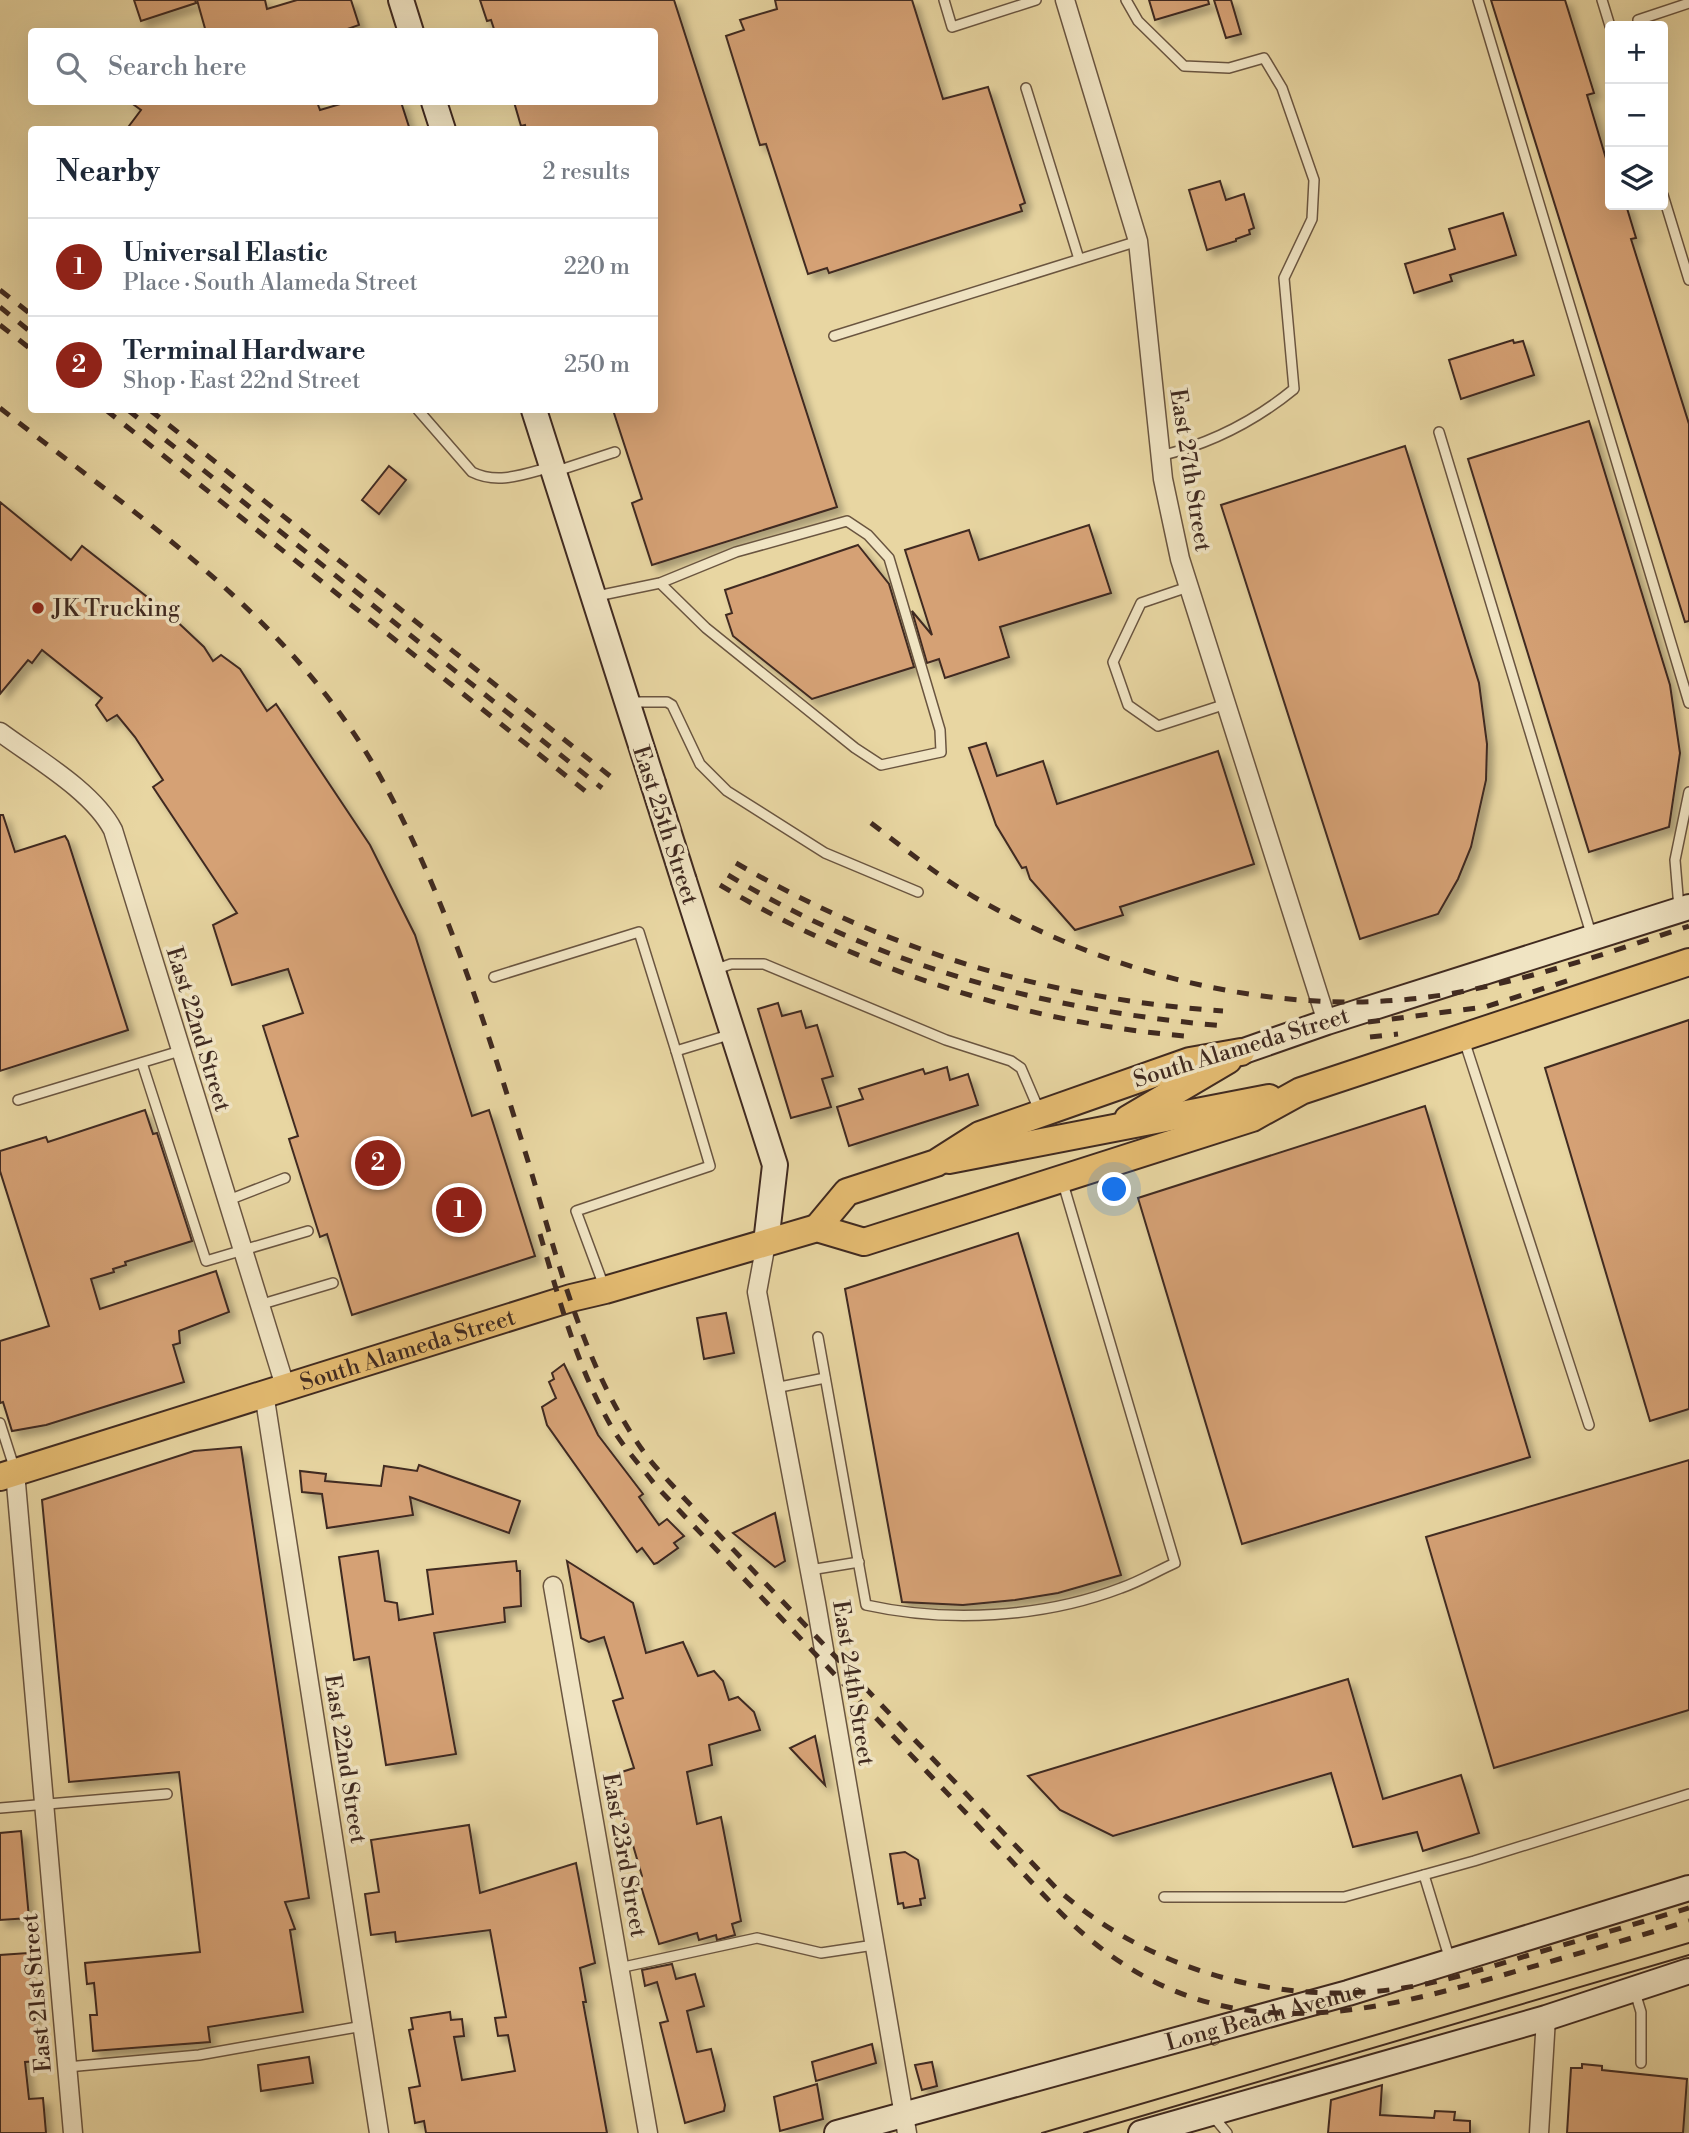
<!DOCTYPE html>
<html lang="en">
<head>
<meta charset="utf-8">
<style>
	:root { --surface:#fff; --page:#f2f2f3; --text:#1f2937; --muted:#747a83; --line:#e0e1e3; --accent:#8f2418 }
	body { margin:0; font-family:"Libre Bodoni",serif; background:var(--page); color:var(--text) }
	.controls { position:absolute; right:21px; top:21px; display:grid; overflow:hidden; border-radius:7px; box-shadow:0 7px 28px #0002 }
	.controls button { width:63px; height:63px; display:grid; place-items:center; padding:0; border:0; border-bottom:2px solid var(--line); background:var(--surface); color:var(--text); font:35px sans-serif }
	.you { position:absolute; left:1115px; top:1190px; width:24px; height:24px; margin:-18px; border:5px solid #fff; border-radius:50%; background:#1a73e8; box-shadow:0 0 0 10px #1a73e833 }
	.badge { display:grid; place-items:center; width:46px; height:46px; border-radius:50%; background:var(--accent); color:#fff; font-size:23px; font-weight:700 }
	.pin { position:absolute; translate:-50% -50%; border:4px solid #fff; box-shadow:0 2px 7px #0006 }
	.list { margin:0; padding:0; list-style:none }
	h2 { display:flex; justify-content:space-between; align-items:center; height:91px; margin:0; padding:0 28px; font-size:30px }
	h2 small { font-size:23px; font-weight:400; color:var(--muted) }
	.list li { display:grid; grid-template-columns:46px 1fr auto; gap:21px; align-items:center; box-sizing:border-box; height:98px; padding:0 28px; border-top:2px solid var(--line) }
	.list b { display:block; font-size:26px; white-space:nowrap }
	.list p { margin:0; font-size:23px; white-space:nowrap; color:var(--muted) }
	.list em { font-size:23px; font-style:normal; color:var(--muted) }
	.icon { flex:none; width:38px; height:38px; fill:none; stroke:currentColor; stroke-width:2; stroke-linecap:round; stroke-linejoin:round }
	.map { position:relative; flex:none; width:1689px; height:2133px; overflow:hidden }
	.search { position:absolute; background:var(--surface); box-shadow:0 7px 28px #0002; left:28px; top:28px; width:630px; height:77px; display:flex; align-items:center; gap:18px; box-sizing:border-box; padding:0 24px; border-radius:7px; color:var(--muted); font-size:26px }
	.panel { position:absolute; background:var(--surface); box-shadow:0 7px 28px #0002; left:28px; top:126px; width:630px; height:287px; border-radius:7px }
	.map>svg:first-child { display:block }
	.building { fill:#d5a175; stroke:#402a20; stroke-width:2; filter:url(#shadow) }
	.lines { fill:none; stroke-linecap:round; stroke-linejoin:round }
	.lane-casing { stroke:#6a5540; stroke-width:12 }
	.street-casing { stroke:#6a5540; stroke-width:21 }
	.secondary-casing { stroke:#402a20; stroke-width:28 }
	.primary-casing { stroke:#402a20; stroke-width:30 }
	.lane { stroke:#f0e4c3; stroke-width:9 }
	.street { stroke:#f0e4c3; stroke-width:18 }
	.secondary { stroke:#f0e4c3; stroke-width:24 }
	.primary { stroke:#e4bb71; stroke-width:26 }
	.tram { stroke:#402a20; stroke-width:2 }
	.rail { stroke:#402a20; stroke-width:5; stroke-dasharray:12 12; stroke-linecap:butt }
	.secondary-bridge-casing { stroke:#402a20; stroke-width:28; stroke-linecap:butt }
	.secondary-bridge { stroke:#f0e4c3; stroke-width:24 }
	.poi-dot { fill:#8f2418; stroke:#f0e4c3; stroke-width:2.5 }
	.labels { text-anchor:middle; stroke-width:7; stroke-linejoin:round; paint-order:stroke }
	.street-label { font-size:23px; fill:#402a20; stroke:#f0e4c3 }
	.poi-label { font-size:23px; fill:#402a20; stroke:#f0e4c3; text-anchor:start }
</style>
</head>
<body>
<div class="map">
<svg width="1689" height="2133" viewBox="0 0 1689 2133">
	<defs>
		<filter id="shadow"><feDropShadow dx="6" dy="6" stdDeviation="3.5" flood-color="#0004"/></filter>
	</defs>
	<rect width="100%" height="100%" fill="#e8d6a2"/>
	<filter id="stains"><feTurbulence type="fractalNoise" baseFrequency=".00286" numOctaves="4"/><feColorMatrix values="0 0 0 0 .2 0 0 0 0 .09 0 0 0 0 .02 0 0 0 .5 -.17"/></filter>
	<radialGradient id="worn" r=".72"><stop offset=".6" stop-color="#630" stop-opacity="0"/><stop offset="1" stop-color="#630" stop-opacity=".3"/></radialGradient>
	<g class="building">
		<path d="M 134,0 L 195,0 L 196,3 L 141,21 Z"/>
		<path d="M 197,0 L 265,0 L 267,9 L 297,0 L 351,0 L 359,25 L 339,32 L 206,32 Z"/>
		<path d="M 480,0 L 674,0 L 837,507 L 652,565 L 632,503 L 642,499 L 613,410 L 654,410 L 654,130 L 526,130 L 525,125 L 521,126 L 514,102 L 654,102 L 654,32 L 495,32 L 491,20 L 487,21 Z"/>
		<path d="M 775,0 L 912,0 L 943,99 L 988,87 L 1025,203 L 1020,205 L 1022,211 L 829,273 L 827,268 L 808,274 L 766,144 L 760,145 L 726,36 L 744,30 L 740,20 L 777,9 Z"/>
		<path d="M 1149,0 L 1208,0 L 1209,4 L 1155,20 Z"/>
		<path d="M 1214,0 L 1231,0 L 1241,34 L 1226,38 Z"/>
		<path d="M 1491,0 L 1565,0 L 1594,93 L 1587,95 L 1610,172 L 1610,205 L 1626,205 L 1636,238 L 1631,239 L 1689,424 L 1689,621 L 1685,622 Z"/>
		<path d="M 130,102 L 317,102 L 320,110 L 347,102 L 401,102 L 410,130 L 126,130 L 141,110 Z"/>
		<path d="M 1220,181 L 1226,200 L 1244,194 L 1254,228 L 1249,230 L 1250,234 L 1236,239 L 1236,241 L 1207,250 L 1189,190 Z"/>
		<path d="M 1503,213 L 1516,255 L 1450,275 L 1452,281 L 1414,293 L 1405,264 L 1455,249 L 1449,229 Z"/>
		<path d="M 1513,340 L 1514,343 L 1523,341 L 1534,375 L 1461,399 L 1449,360 Z"/>
		<path d="M 1589,421 L 1670,685 L 1680,753 L 1669,827 L 1589,852 L 1468,459 Z"/>
		<path d="M 1405,446 L 1479,683 L 1487,744 L 1486,780 L 1471,847 L 1458,879 L 1438,914 L 1360,939 L 1221,505 Z"/>
		<path d="M 389,466 L 406,480 L 379,514 L 362,500 Z"/>
		<path d="M 0,502 L 71,560 L 82,546 L 169,614 L 204,647 L 213,661 L 221,655 L 240,669 L 267,711 L 276,704 L 370,845 L 415,935 L 472,1116 L 489,1110 L 535,1256 L 352,1315 L 327,1234 L 320,1237 L 289,1139 L 298,1136 L 263,1026 L 303,1013 L 288,969 L 232,985 L 213,925 L 237,913 L 153,787 L 163,780 L 135,737 L 117,715 L 107,721 L 96,705 L 102,698 L 42,650 L 32,663 L 28,660 L 0,694 Z"/>
		<path d="M 1089,525 L 1111,593 L 1000,627 L 1009,657 L 945,678 L 939,659 L 927,663 L 912,611 L 932,635 L 905,550 L 969,530 L 979,560 Z"/>
		<path d="M 858,545 L 889,584 L 914,667 L 812,699 L 733,636 L 726,615 L 732,613 L 725,590 Z"/>
		<path d="M 986,743 L 997,776 L 1043,761 L 1057,804 L 1218,751 L 1254,864 L 1120,907 L 1123,915 L 1075,930 L 1030,879 L 1026,867 L 1022,868 L 996,825 L 969,748 Z"/>
		<path d="M 0,815 L 3,815 L 15,852 L 65,836 L 68,841 L 128,1030 L 0,1071 Z"/>
		<path d="M 778,1003 L 782,1016 L 801,1011 L 806,1028 L 817,1025 L 833,1076 L 822,1079 L 831,1107 L 791,1118 L 758,1009 Z"/>
		<path d="M 1689,1020 L 1689,1409 L 1650,1421 L 1545,1068 Z"/>
		<path d="M 947,1067 L 950,1080 L 968,1074 L 978,1105 L 849,1146 L 837,1107 L 863,1099 L 859,1089 L 923,1069 L 925,1074 Z"/>
		<path d="M 1425,1106 L 1530,1457 L 1242,1544 L 1138,1198 Z"/>
		<path d="M 145,1110 L 153,1134 L 157,1133 L 192,1241 L 125,1262 L 126,1265 L 113,1269 L 114,1272 L 91,1279 L 100,1309 L 216,1271 L 229,1312 L 179,1331 L 180,1343 L 173,1345 L 184,1382 L 46,1425 L 12,1431 L 3,1402 L 0,1403 L 0,1341 L 49,1326 L 0,1171 L 0,1151 L 46,1137 L 48,1142 Z"/>
		<path d="M 1018,1233 L 1121,1575 L 1058,1593 L 1015,1600 L 963,1605 L 902,1602 L 845,1289 Z"/>
		<path d="M 726,1313 L 734,1353 L 704,1359 L 697,1318 Z"/>
		<path d="M 564,1364 L 598,1435 L 643,1494 L 639,1497 L 659,1525 L 667,1519 L 684,1536 L 674,1543 L 678,1548 L 657,1563 L 654,1564 L 642,1548 L 637,1552 L 547,1425 L 542,1407 L 556,1398 L 549,1382 L 554,1379 L 552,1373 Z"/>
		<path d="M 241,1447 L 309,1898 L 285,1902 L 295,1929 L 290,1930 L 303,2012 L 208,2027 L 210,2042 L 93,2051 L 90,2015 L 97,2015 L 94,1983 L 87,1984 L 85,1963 L 200,1952 L 179,1772 L 69,1782 L 42,1500 L 194,1451 Z"/>
		<path d="M 1689,1460 L 1689,1710 L 1494,1768 L 1426,1537 Z"/>
		<path d="M 419,1465 L 520,1501 L 509,1533 L 410,1497 L 413,1515 L 327,1528 L 322,1494 L 302,1492 L 300,1471 L 326,1474 L 325,1481 L 381,1486 L 384,1466 L 417,1471 Z"/>
		<path d="M 775,1513 L 785,1561 L 775,1567 L 733,1533 Z"/>
		<path d="M 378,1551 L 385,1601 L 397,1603 L 399,1620 L 433,1614 L 427,1570 L 516,1561 L 517,1571 L 520,1571 L 521,1606 L 504,1608 L 505,1622 L 434,1633 L 456,1754 L 386,1765 L 369,1657 L 354,1660 L 339,1557 Z"/>
		<path d="M 567,1561 L 633,1603 L 646,1653 L 683,1642 L 698,1676 L 714,1671 L 723,1681 L 729,1700 L 738,1697 L 754,1712 L 760,1730 L 709,1745 L 712,1765 L 687,1772 L 697,1824 L 721,1817 L 741,1921 L 732,1924 L 735,1935 L 717,1940 L 716,1935 L 699,1940 L 697,1933 L 659,1944 L 639,1880 L 642,1876 L 630,1835 L 615,1793 L 610,1794 L 606,1777 L 634,1768 L 613,1701 L 623,1698 L 604,1637 L 589,1642 L 581,1638 Z"/>
		<path d="M 1348,1679 L 1383,1799 L 1461,1775 L 1479,1833 L 1423,1851 L 1417,1832 L 1353,1847 L 1331,1773 L 1113,1836 L 1060,1810 L 1028,1776 Z"/>
		<path d="M 815,1736 L 825,1785 L 790,1748 Z"/>
		<path d="M 469,1825 L 480,1893 L 576,1863 L 595,1963 L 580,1968 L 586,2002 L 583,2002 L 607,2133 L 426,2133 L 424,2121 L 415,2123 L 409,2088 L 420,2086 L 409,2030 L 413,2029 L 411,2018 L 450,2012 L 451,2020 L 462,2019 L 464,2036 L 454,2037 L 462,2080 L 515,2071 L 508,2035 L 498,2036 L 495,2018 L 506,2017 L 490,1930 L 396,1942 L 395,1932 L 371,1935 L 365,1894 L 379,1892 L 371,1840 Z"/>
		<path d="M 21,1831 L 29,1918 L 0,1920 L 0,1833 Z"/>
		<path d="M 905,1852 L 918,1860 L 925,1898 L 920,1899 L 921,1905 L 904,1908 L 903,1903 L 898,1904 L 890,1854 Z"/>
		<path d="M 28,1953 L 39,2061 L 25,2062 L 29,2099 L 43,2098 L 46,2133 L 0,2133 L 0,1955 Z"/>
		<path d="M 672,1964 L 676,1979 L 695,1974 L 704,2006 L 687,2011 L 697,2052 L 711,2049 L 725,2105 L 724,2111 L 685,2123 L 660,2023 L 668,2021 L 657,1982 L 645,1986 L 642,1970 Z"/>
		<path d="M 872,2044 L 876,2063 L 816,2081 L 812,2062 Z"/>
		<path d="M 309,2057 L 313,2083 L 261,2091 L 258,2065 Z"/>
		<path d="M 932,2062 L 937,2086 L 922,2090 L 915,2065 Z"/>
		<path d="M 1582,2064 L 1602,2066 L 1602,2070 L 1687,2079 L 1683,2133 L 1567,2133 L 1571,2068 L 1582,2068 Z"/>
		<path d="M 817,2084 L 823,2119 L 780,2131 L 774,2097 Z"/>
		<path d="M 1382,2085 L 1380,2115 L 1434,2118 L 1435,2111 L 1455,2112 L 1454,2120 L 1470,2121 L 1470,2133 L 1328,2133 L 1331,2100 Z"/>
	</g>
	<g class="lines">
		<g class="lane-casing">
			<g id="lane">
				<path d="M 944,0 L 952,27 L 1036,0"/>
				<path d="M 1126,0 L 1138,21 L 1184,66 L 1229,68 L 1264,58 L 1282,88 L 1314,180 L 1312,219 L 1284,278 L 1294,389 C 1255,421 1209,444 1160,456"/>
				<path d="M 1478,0 L 1689,703"/>
				<path d="M 1602,0 L 1610,26"/>
				<path d="M 1638,20 L 1689,3"/>
				<path d="M 1026,88 L 1079,259"/>
				<path d="M 1663,195 L 1689,280"/>
				<path d="M 834,336 L 1138,241"/>
				<path d="M 418,410 L 472,472 C 498,485 524,474 551,467"/>
				<path d="M 1439,432 L 1592,937"/>
				<path d="M 557,471 L 615,452"/>
				<path d="M 1188,587 L 1141,603 L 1113,662 L 1128,705 L 1158,726 L 1226,704"/>
				<path d="M 597,596 L 660,583 L 736,552 L 847,521 L 868,535 L 889,558 L 940,730 L 941,752 L 881,765 L 855,748 L 706,628 L 660,583"/>
				<path d="M 628,702 L 667,702 L 672,705 L 700,764 L 727,791 L 825,853 L 918,892"/>
				<path d="M 1679,908 L 1675,860 L 1689,792"/>
				<path d="M 714,970 L 731,964 L 764,964 L 946,1040 L 1011,1061 L 1021,1068 L 1039,1110"/>
				<path d="M 494,977 L 639,932 L 676,1051 L 732,1034"/>
				<path d="M 1464,1040 L 1589,1425"/>
				<path d="M 142,1063 L 206,1261 L 308,1231"/>
				<path d="M 18,1100 L 180,1051"/>
				<path d="M 226,1201 L 285,1178"/>
				<path d="M 605,1289 L 576,1211 L 710,1166 L 676,1051"/>
				<path d="M 259,1305 L 333,1283"/>
				<path d="M 818,1337 L 866,1605 C 947,1623 1043,1618 1121,1588 C 1139,1582 1157,1571 1175,1563 L 1062,1180"/>
				<path d="M 775,1388 L 825,1378"/>
				<path d="M 0,1423 L 15,1470"/>
				<path d="M 810,1570 L 859,1562"/>
				<path d="M 0,1808 L 167,1794"/>
				<path d="M 1424,1875 L 1450,1960"/>
				<path d="M 1164,1897 L 1344,1897 L 1474,1861 L 1689,1794"/>
				<path d="M 619,1968 L 757,1938 L 821,1953 L 874,1945"/>
				<path d="M 1635,1992 L 1641,2012 L 1641,2063"/>
				<path d="M 67,2067 L 199,2055 L 363,2026"/>
				<path d="M 1212,2115 L 1227,2133"/>
			</g>
		</g>
		<g class="street-casing">
			<g id="street">
				<path d="M 1065,0 L 1138,241 L 1163,479 L 1180,559 L 1327,1022"/>
				<path d="M 0,732 C 35,758 93,791 113,830 L 285,1386"/>
				<path d="M 766,1243 L 757,1292 L 816,1603 L 907,2133"/>
				<path d="M 264,1393 L 379,2133"/>
				<path d="M 15,1472 L 73,2133"/>
				<path d="M 553,1586 L 648,2133"/>
				<path d="M 1539,2133 L 1546,2018"/>
			</g>
		</g>
		<g class="secondary-casing">
			<g id="secondary">
				<path d="M 401,0 L 411,32"/>
				<path d="M 434,102 L 443,130"/>
				<path d="M 534,410 L 653,783"/>
				<path d="M 684,881 L 775,1165 L 766,1243"/>
				<path d="M 1241,1052 L 1327,1022 L 1689,907"/>
				<path id="s1" d="M 837,2133 L 1348,1993 L 1689,1888"/>
				<path d="M 1141,2133 L 1546,2018 L 1689,1971"/>
			</g>
		</g>
		<g class="primary-casing">
			<g id="primary">
				<path d="M 1128,1119 L 1228,1060"/>
				<path d="M 949,1160 L 1269,1098"/>
				<path d="M 817,1228 L 847,1192 L 936,1163 L 980,1135 L 1190,1061 L 1241,1052"/>
				<path id="s2" d="M 0,1477 L 571,1298 L 605,1290 L 817,1228 L 864,1242 L 1252,1118 L 1301,1091 L 1689,962"/>
			</g>
		</g>
		<use href="#lane" class="lane"/>
		<use href="#street" class="street"/>
		<use href="#secondary" class="secondary"/>
		<use href="#primary" class="primary"/>
		<g class="tram">
			<path d="M 1042,2133 L 1689,1943"/>
			<path d="M 1084,2133 L 1689,1955"/>
		</g>
		<g class="rail">
			<path d="M 0,290 L 32,315"/>
			<path d="M 0,307 L 32,333"/>
			<path d="M 0,325 L 32,350"/>
			<path d="M 0,408 C 137,516 287,614 376,769 C 442,886 483,1017 523,1145 C 555,1247 579,1359 641,1448 C 653,1466 670,1482 684,1498 L 1057,1889 C 1150,1971 1280,2007 1403,1988 C 1445,1982 1486,1968 1526,1956 C 1580,1940 1635,1924 1689,1908"/>
			<path d="M 106,410 L 594,798"/>
			<path d="M 128,410 L 602,788"/>
			<path d="M 150,410 L 610,776"/>
			<path d="M 871,823 C 905,849 938,876 974,897 C 1117,979 1296,1023 1460,992 C 1538,977 1614,951 1689,926"/>
			<path d="M 736,863 C 887,951 1049,999 1223,1011"/>
			<path d="M 728,875 C 883,968 1045,1010 1224,1026"/>
			<path d="M 720,885 C 862,970 1021,1022 1185,1036"/>
			<path d="M 1368,1022 L 1485,1007 L 1570,980"/>
			<path d="M 1370,1037 L 1398,1034"/>
			<path d="M 540,1234 C 559,1299 577,1367 611,1426 C 623,1447 641,1466 656,1486 L 1058,1910 C 1196,2050 1341,2023 1510,1973 C 1570,1956 1629,1939 1689,1921"/>
		</g>
		<g class="secondary-bridge-casing">
			<path id="secondary-bridge" d="M 653,783 L 684,881"/>
		</g>
		<use href="#secondary-bridge" class="secondary-bridge"/>
	</g>
	<circle class="poi-dot" cx="38" cy="608" r="7"/>
	<g class="labels">
		<g class="street-label">
			<text transform="translate(1191 470) rotate(81)" y="8">East 27th Street</text>
			<text transform="translate(666 825) rotate(72)" y="8">East 25th Street</text>
			<text transform="translate(199 1029) rotate(73)" y="8">East 22nd Street</text>
			<text transform="translate(1241 1047) rotate(-17)" y="8">South Alameda Street</text>
			<text dy="8" stroke="none"><textPath href="#s2" startOffset="427">South Alameda Street</textPath></text>
			<text transform="translate(854 1683) rotate(81)" y="8">East 24th Street</text>
			<text transform="translate(346 1759) rotate(81)" y="8">East 22nd Street</text>
			<text transform="translate(625 1855) rotate(80)" y="8">East 23rd Street</text>
			<text transform="translate(36 1993) rotate(-95)" y="8">East 21st Street</text>
			<text dy="8" stroke="none"><textPath href="#s1" startOffset="443">Long Beach Avenue</textPath></text>
		</g>
		<g class="poi-label">
			<text x="52" y="616">JK Trucking</text>
		</g>
	</g>
	<rect width="100%" height="100%" filter="url(#stains)"/>
	<rect width="100%" height="100%" fill="url(#worn)"/>
</svg>
<div class="controls">
<button>+</button>
<button>−</button>
<button><svg class="icon" aria-label="layers" viewBox="0 0 24 24"><path d="M12 4l9 5-9 5-9-5zM3 14l9 5 9-5"/></svg></button>
</div>
<div class="you"></div>
<div class="pin badge" style="left:459px;top:1210px">1</div>
<div class="pin badge" style="left:378px;top:1163px">2</div>
<div class="search"><svg class="icon" aria-label="search" viewBox="0 0 24 24"><circle cx="10" cy="10" r="6"/><path d="M15 15l6 6"/></svg>Search here</div>
<section class="panel">
<h2>Nearby<small>2 results</small></h2>
<ul class="list">
<li><span class="badge">1</span><div><b>Universal Elastic</b><p>Place · South Alameda Street</p></div><em>220 m</em></li>
<li><span class="badge">2</span><div><b>Terminal Hardware</b><p>Shop · East 22nd Street</p></div><em>250 m</em></li>
</ul>
</section>
</div>
</body>
</html>
